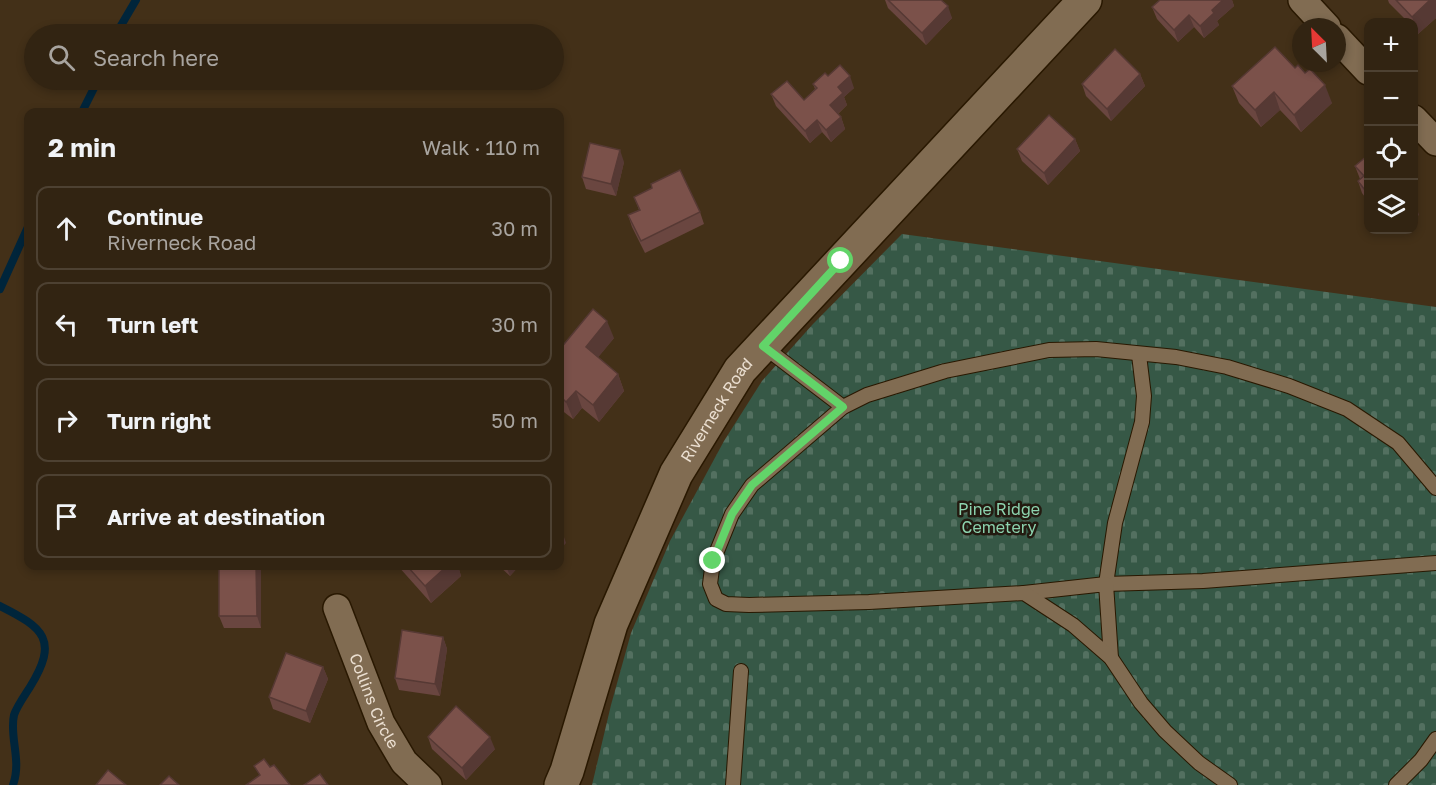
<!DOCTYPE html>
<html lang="en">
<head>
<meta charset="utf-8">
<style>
	:root { --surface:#322412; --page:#3a2c1b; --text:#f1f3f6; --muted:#a8a49f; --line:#4d4132 }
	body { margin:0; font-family:"Golos Text",sans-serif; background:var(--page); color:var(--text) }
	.controls { position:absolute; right:18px; top:18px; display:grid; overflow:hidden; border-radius:12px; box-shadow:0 3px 9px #0003 }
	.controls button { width:54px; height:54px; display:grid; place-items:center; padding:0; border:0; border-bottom:2px solid var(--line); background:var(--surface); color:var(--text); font:30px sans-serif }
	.compass { position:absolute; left:1292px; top:18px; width:54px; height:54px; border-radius:50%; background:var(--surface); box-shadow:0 3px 9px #0003; rotate:336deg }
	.stop { position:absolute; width:18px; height:18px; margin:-14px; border:4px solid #62d469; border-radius:50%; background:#fff }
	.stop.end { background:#62d469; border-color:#fff; box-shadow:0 2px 6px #0008 }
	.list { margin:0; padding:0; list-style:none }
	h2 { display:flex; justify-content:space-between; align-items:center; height:78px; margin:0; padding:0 24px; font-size:26px }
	h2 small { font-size:20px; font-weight:400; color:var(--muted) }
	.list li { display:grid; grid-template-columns:39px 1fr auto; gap:18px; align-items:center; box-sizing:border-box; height:84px; margin:0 12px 12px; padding:0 12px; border:2px solid var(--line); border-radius:12px }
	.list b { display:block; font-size:22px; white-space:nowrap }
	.list p { margin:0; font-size:20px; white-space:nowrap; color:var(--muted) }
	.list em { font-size:20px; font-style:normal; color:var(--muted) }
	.icon { flex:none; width:33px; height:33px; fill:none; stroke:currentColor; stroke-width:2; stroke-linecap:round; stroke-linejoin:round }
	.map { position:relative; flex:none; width:1436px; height:785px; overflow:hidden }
	.search { position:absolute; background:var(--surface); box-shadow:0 3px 9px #0003; left:24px; top:24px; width:540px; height:66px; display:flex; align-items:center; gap:15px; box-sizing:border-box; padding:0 21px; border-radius:33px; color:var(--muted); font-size:22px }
	.panel { position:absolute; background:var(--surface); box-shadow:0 3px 9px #0003; left:24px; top:108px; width:540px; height:462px; border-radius:12px }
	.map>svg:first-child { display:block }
	.cemetery { fill:url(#cemetery-stones) }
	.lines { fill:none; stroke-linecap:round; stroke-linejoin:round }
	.stream { stroke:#00253b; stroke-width:8 }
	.lane-casing { stroke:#291801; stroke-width:16 }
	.street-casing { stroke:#291801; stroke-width:30 }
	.secondary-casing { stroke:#291801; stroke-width:36 }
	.lane { stroke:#816c52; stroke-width:14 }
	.street { stroke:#816c52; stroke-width:27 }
	.secondary { stroke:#816c52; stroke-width:33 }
	.wall { fill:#6a4640 }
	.shaded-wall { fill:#563934 }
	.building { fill:#7b514a; stroke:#563934; stroke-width:1.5 }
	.route { stroke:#62d469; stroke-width:8 }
	.labels { text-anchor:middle; stroke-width:5; stroke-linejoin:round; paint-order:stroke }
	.street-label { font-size:16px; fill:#ebdfd1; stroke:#231a10 }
	.park-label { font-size:16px; fill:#8dd4af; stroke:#231a10 }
</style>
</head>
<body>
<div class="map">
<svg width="1436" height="785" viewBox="0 0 1436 785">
	<defs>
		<pattern id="cemetery-stones" width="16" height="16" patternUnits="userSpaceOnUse" patternTransform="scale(1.5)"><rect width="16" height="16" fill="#365846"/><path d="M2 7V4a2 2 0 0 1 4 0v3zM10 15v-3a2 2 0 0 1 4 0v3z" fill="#537060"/></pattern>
	</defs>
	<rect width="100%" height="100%" fill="#433018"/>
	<path class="cemetery" d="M 902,234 L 1436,307 L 1436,785 L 592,785 L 611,705 L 631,633 L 670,541 L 724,441 L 762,381 L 813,324 Z"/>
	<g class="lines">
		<g class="stream">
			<path d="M 116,34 L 136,0"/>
			<path d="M 82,112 L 98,80"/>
			<path d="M 0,289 L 28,227"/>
			<path d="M 0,606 C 44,628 59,640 30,687 C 25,695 17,706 14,715 C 9,737 22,760 13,785"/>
		</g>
		<g class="lane-casing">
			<g id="lane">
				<path d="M 763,346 L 843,407"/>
				<path d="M 1139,355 L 1144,396 L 1142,422 L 1115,523 L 1106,584 L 1203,581 L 1436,563"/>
				<path d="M 1024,593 L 1106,584 L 1111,658"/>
				<path d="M 733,785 L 741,671"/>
				<path d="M 1230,785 L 1199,763 L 1165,731 L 1141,703 L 1111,658 L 1073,625 L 1024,593 L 869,602 L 749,605 L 726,604 L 716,599 L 710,584 L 713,561 L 732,514 L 752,485 L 843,407 L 867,395 L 945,371 L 1049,350 L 1096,349 L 1176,357 L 1227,367 L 1289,386 L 1347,409 L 1398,443 L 1436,488"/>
				<path d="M 1396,785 L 1421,760 L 1436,739"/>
			</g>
		</g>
		<g class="street-casing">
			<g id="street">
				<path d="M 1302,0 L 1327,27"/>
				<path d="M 1337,38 L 1368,71"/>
				<path d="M 1414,119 L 1436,142"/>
				<path id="s1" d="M 337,608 L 381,723 L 404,762 L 428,785"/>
			</g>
		</g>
		<g class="secondary-casing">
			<g id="secondary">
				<path id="s2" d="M 561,785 L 567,771 L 611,624 L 676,474 L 740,370 L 1085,0"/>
			</g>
		</g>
		<use href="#lane" class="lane"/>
		<use href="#street" class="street"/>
		<use href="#secondary" class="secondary"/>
	</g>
	<g class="wall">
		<path d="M 885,0 L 941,0 L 952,18 L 926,45 L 888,8 Z"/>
		<path d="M 1160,0 L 1232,0 L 1234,6 L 1217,21 L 1219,25 L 1204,38 L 1194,27 L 1178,42 L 1157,19 L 1152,7 Z"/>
		<path d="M 1388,0 L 1436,0 L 1436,18 L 1418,34 L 1413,29 L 1413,22 L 1408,22 L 1389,3 Z"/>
		<path d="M 1295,68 L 1332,103 L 1301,132 L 1280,110 L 1261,127 L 1239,103 L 1232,86 Z"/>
		<path d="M 1140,74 L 1145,86 L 1111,121 L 1086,96 L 1082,84 Z"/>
		<path d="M 828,76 L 854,88 L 844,97 L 847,105 L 838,114 L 841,117 L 845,129 L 831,142 L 822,132 L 810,143 L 776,106 L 771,94 L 804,100 L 815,89 L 813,84 Z"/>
		<path d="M 1075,139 L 1080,151 L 1048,185 L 1022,161 L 1017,149 Z"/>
		<path d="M 1368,155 L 1368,201 L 1362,193 L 1358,181 L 1360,179 L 1355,166 Z"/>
		<path d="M 624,162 L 616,196 L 586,189 L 582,177 Z"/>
		<path d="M 651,184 L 700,212 L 704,224 L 645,253 L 632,227 L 628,215 L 639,210 L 634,197 L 652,188 Z"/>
		<path d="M 614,338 L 598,357 L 618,374 L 624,391 L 599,422 L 582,408 L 573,419 L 560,409 L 560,349 Z"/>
		<path d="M 261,566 L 261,628 L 224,628 L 219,616 Z"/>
		<path d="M 398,566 L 458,566 L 461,576 L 431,603 Z"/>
		<path d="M 499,566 L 519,566 L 510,576 Z"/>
		<path d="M 443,637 L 447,649 L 440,696 L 399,690 L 395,678 Z"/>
		<path d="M 323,667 L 328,679 L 310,723 L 273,709 L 269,697 Z"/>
		<path d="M 428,737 L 495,749 L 466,780 L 432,749 Z"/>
	</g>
	<g class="shaded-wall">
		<path d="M 1223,0 L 1232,0 L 1234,6 L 1217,21 L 1219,25 L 1204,38 L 1200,26 L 1212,10 Z"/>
		<path d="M 1430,0 L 1436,0 L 1436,18 L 1418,34 L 1412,17 Z"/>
		<path d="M 948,6 L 952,18 L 926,45 L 922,33 Z"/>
		<path d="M 1189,15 L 1194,27 L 1178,42 L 1174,30 Z"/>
		<path d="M 1140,74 L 1145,86 L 1111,121 L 1107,109 Z"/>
		<path d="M 850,76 L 854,88 L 844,97 L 847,105 L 834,117 L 830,105 L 838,87 Z"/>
		<path d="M 1325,85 L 1332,103 L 1301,132 L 1294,115 Z"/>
		<path d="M 1274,92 L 1280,110 L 1261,127 L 1255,110 Z"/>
		<path d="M 841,117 L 845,129 L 831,142 L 826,130 Z"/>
		<path d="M 817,120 L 822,132 L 810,143 L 805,131 Z"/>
		<path d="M 1075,139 L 1080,151 L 1048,185 L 1044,173 Z"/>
		<path d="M 620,150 L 624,162 L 616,196 L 611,184 Z"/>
		<path d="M 1415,203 L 1419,215 L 1413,220 L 1413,204 Z"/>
		<path d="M 1395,230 L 1402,230 L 1397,234 Z"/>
		<path d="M 607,321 L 614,338 L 592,365 L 586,347 Z"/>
		<path d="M 618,374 L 624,391 L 599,422 L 593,405 Z"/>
		<path d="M 576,391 L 582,408 L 573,419 L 566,402 Z"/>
		<path d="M 562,531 L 566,543 L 560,550 L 560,534 Z"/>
		<path d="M 256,566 L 261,566 L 261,628 L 257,616 Z"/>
		<path d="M 447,566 L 458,566 L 461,576 L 431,603 L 425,586 Z"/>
		<path d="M 506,566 L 519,566 L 510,576 Z"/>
		<path d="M 443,637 L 447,649 L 440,696 L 435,684 Z"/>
		<path d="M 323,667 L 328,679 L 310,723 L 306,711 Z"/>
		<path d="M 490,737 L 495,749 L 466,780 L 462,768 Z"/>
	</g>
	<g class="building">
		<path d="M 888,0 L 941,0 L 948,6 L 922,33 Z"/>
		<path d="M 1160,0 L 1223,0 L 1212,10 L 1214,13 L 1200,26 L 1189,15 L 1174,30 L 1152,7 Z"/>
		<path d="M 1396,0 L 1430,0 L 1412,17 Z"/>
		<path d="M 1275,47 L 1295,68 L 1298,65 L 1305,73 L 1310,69 L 1325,85 L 1294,115 L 1274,92 L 1255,110 L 1232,86 Z"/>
		<path d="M 1115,49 L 1140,74 L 1107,109 L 1082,84 Z"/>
		<path d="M 840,65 L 850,76 L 838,87 L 843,93 L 830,105 L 841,117 L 826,130 L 817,120 L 805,131 L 771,94 L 787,81 L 804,100 L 817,88 L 813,84 L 825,73 L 828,76 Z"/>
		<path d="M 1049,115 L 1075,139 L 1044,173 L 1017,149 Z"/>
		<path d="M 590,143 L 620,150 L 611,184 L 582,177 Z"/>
		<path d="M 1368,155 L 1368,194 L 1358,181 L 1364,176 L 1355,166 Z"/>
		<path d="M 680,170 L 700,212 L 641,241 L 628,215 L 640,210 L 634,197 L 652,188 L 651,184 Z"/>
		<path d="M 593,309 L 607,321 L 586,347 L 618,374 L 593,405 L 576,391 L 566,402 L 560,396 L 560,386 L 563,381 L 560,378 L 560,349 Z"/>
		<path d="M 219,566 L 256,566 L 257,616 L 219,616 Z"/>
		<path d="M 407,566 L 447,566 L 425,586 Z"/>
		<path d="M 402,630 L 443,637 L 435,684 L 395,678 Z"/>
		<path d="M 286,653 L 323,667 L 306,711 L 269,697 Z"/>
		<path d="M 456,706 L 490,737 L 462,768 L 428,737 Z"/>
		<path d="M 264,759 L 270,767 L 274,765 L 290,785 L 246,785 L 260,775 L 254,766 Z"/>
		<path d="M 108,770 L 126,785 L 96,785 Z"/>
		<path d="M 320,774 L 328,785 L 304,785 Z"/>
		<path d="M 169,776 L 179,785 L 160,785 Z"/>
	</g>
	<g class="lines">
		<path class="route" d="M 713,561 L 732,514 L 752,485 L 843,407 L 763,346 L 841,261"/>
	</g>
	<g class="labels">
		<g class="street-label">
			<text dy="6" stroke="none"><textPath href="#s2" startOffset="408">Riverneck Road</textPath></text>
			<text dy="6" stroke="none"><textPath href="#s1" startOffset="100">Collins Circle</textPath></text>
		</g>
		<g class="park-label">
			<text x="999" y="515">Pine Ridge<tspan x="999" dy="18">Cemetery</tspan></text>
		</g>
	</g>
</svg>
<div class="controls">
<button>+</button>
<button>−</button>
<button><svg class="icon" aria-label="locate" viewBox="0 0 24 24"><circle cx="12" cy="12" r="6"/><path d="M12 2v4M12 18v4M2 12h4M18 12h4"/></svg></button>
<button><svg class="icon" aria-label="layers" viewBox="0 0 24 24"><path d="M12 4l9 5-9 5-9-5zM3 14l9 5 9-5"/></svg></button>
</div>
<svg class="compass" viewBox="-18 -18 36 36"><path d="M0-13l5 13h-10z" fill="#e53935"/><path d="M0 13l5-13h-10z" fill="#a8a49f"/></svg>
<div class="stop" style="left:841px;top:261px"></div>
<div class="stop end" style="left:713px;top:561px"></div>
<div class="search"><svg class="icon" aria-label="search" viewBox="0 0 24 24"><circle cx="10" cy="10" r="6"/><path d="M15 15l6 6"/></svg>Search here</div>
<section class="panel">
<h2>2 min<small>Walk · 110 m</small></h2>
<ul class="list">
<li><svg class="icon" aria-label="ahead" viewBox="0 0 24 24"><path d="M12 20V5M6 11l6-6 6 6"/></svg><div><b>Continue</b><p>Riverneck Road</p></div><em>30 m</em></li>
<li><svg class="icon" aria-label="left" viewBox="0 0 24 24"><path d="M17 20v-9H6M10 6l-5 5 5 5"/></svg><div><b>Turn left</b></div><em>30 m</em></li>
<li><svg class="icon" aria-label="right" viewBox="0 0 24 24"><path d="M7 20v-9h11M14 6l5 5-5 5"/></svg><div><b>Turn right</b></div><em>50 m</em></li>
<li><svg class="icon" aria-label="arrive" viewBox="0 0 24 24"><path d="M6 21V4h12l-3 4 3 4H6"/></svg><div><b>Arrive at destination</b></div></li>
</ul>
</section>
</div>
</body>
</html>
